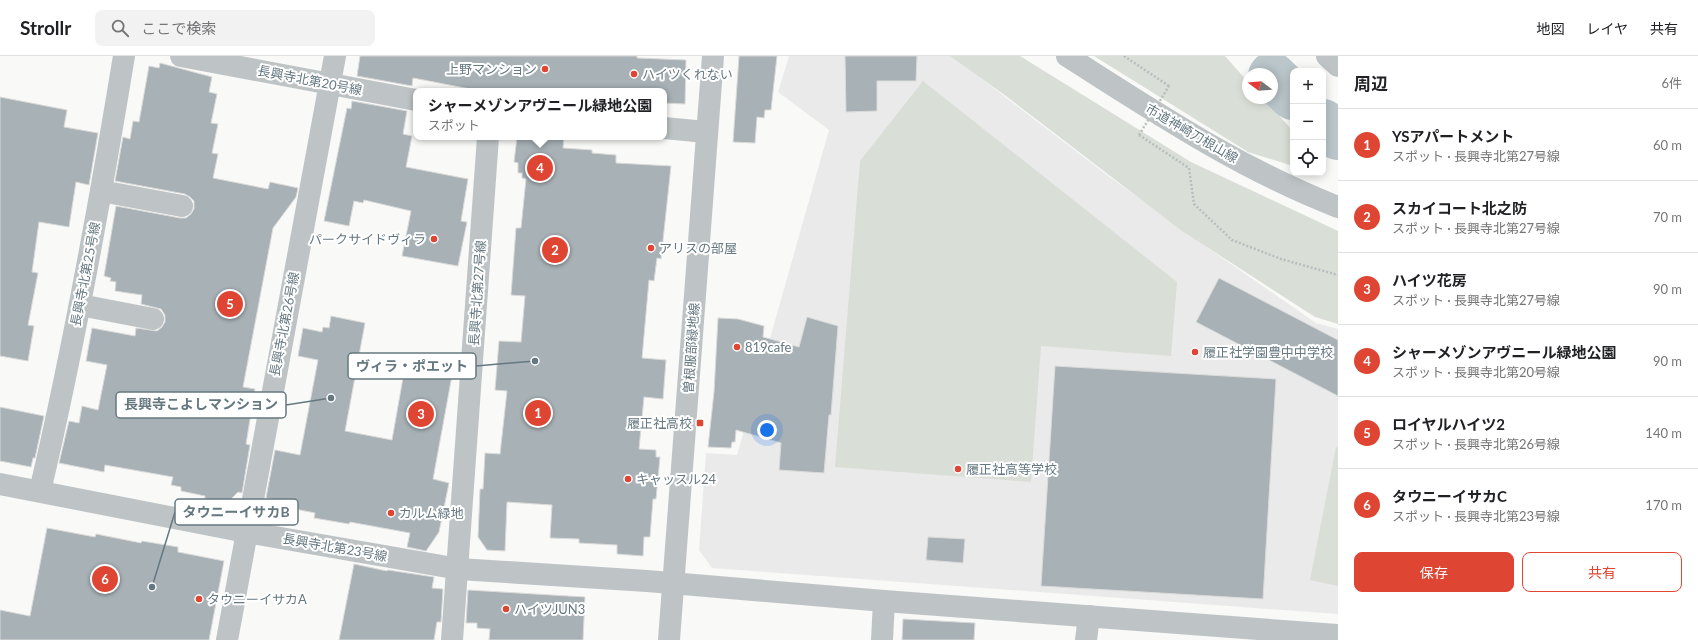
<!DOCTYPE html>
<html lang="ja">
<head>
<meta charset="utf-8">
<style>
	:root { --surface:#fff; --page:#f2f2f2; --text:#202124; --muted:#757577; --line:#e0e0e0; --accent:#de4532 }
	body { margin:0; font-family:Lato,"Noto Sans JP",sans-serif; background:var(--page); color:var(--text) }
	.controls { position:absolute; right:12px; top:12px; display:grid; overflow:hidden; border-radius:8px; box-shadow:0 2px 10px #0003 }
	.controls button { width:36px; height:36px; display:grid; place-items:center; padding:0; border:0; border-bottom:1px solid var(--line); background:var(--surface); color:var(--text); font:20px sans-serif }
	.compass { position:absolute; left:1242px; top:12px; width:36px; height:36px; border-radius:50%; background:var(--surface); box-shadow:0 2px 10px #0003; rotate:286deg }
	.you { position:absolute; left:767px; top:374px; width:14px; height:14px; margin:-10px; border:3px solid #fff; border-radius:50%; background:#1a73e8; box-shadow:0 0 0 6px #1a73e833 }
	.badge { display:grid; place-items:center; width:26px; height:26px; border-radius:50%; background:var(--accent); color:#fff; font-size:13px; font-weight:700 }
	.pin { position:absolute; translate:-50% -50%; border:2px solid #fff; box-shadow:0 1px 4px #0006 }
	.popup { position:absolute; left:413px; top:32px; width:254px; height:52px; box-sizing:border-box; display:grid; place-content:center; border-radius:8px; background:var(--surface); filter:drop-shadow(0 1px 3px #0005); font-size:13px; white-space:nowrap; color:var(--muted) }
	.popup b { font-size:15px; color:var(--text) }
	.popup::after { content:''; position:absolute; left:50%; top:100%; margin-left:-8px; border:8px solid transparent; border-top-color:var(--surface) }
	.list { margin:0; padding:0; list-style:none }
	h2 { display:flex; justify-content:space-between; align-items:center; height:52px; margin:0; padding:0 16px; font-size:17px }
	h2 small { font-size:13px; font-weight:400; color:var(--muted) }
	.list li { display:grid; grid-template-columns:26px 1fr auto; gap:12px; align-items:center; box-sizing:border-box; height:72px; padding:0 16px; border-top:1px solid var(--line) }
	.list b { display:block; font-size:15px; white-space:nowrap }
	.list p { margin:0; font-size:13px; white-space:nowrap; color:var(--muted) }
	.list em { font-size:13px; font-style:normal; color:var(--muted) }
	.actions { display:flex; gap:8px; padding:12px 16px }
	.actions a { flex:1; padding:9px 0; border:1px solid var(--accent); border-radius:8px; text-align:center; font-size:14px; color:var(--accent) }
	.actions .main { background:var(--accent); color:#fff }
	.icon { flex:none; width:22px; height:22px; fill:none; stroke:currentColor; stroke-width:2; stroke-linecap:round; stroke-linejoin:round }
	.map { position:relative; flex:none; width:1338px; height:584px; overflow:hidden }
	header { display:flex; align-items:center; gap:24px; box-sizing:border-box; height:56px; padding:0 20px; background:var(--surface); border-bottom:1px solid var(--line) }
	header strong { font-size:19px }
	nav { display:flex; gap:22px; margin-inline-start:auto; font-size:14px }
	.search { width:280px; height:36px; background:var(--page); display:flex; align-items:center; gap:10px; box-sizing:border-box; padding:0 14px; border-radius:8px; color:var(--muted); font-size:15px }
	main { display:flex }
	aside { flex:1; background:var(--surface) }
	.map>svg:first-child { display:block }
	.built { fill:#eaeaea }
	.green { fill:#d9ded6 }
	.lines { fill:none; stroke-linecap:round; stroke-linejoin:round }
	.river { stroke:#bac6ca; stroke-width:48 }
	.building { fill:#a7b1b6; stroke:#dbdad9 }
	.path { stroke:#b9bdbf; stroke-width:2.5; stroke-dasharray:2 2; stroke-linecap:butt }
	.minor { stroke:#bec4c6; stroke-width:22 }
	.path-bridge { stroke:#b9bdbf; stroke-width:2.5; stroke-dasharray:2 2; stroke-linecap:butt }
	.poi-dot { fill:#de4532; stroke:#fff; stroke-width:1.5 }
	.labels { text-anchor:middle; stroke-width:4; stroke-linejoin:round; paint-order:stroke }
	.poi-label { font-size:13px; fill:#657880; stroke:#fff; text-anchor:start }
	.street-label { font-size:13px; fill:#657880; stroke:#fff }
	.leader { fill:none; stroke:#657880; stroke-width:1.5 }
	.callout-dot { fill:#657880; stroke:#fff; stroke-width:1.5 }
	.callout { fill:#fff; stroke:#657880; stroke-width:1.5 }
	.callout-label { font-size:14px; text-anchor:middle; font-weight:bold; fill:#657880 }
</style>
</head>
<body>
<header>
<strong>Strollr</strong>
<div class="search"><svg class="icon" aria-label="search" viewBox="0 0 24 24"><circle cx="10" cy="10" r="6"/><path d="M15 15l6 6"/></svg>ここで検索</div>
<nav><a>地図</a><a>レイヤ</a><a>共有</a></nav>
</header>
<main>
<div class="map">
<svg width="1338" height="584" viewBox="0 0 1338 584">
	<rect width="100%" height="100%" fill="#f9f9f7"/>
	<path class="built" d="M 789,0 L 952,0 L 1107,119 L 1198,185 L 1316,267 L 1338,273 L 1338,558 L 712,512 L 699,494 L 706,397 L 737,399 L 829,74 L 778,36 Z"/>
	<g class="green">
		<path d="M 950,0 L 1020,0 L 1191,106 L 1338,175 L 1338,268 L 1315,261 L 1182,175 L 1006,40 Z"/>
		<path d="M 1094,0 L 1225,0 L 1248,26 L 1248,42 L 1263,42 L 1293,75 L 1293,110 L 1248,96 Z"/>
		<path d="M 923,25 L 1177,226 L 1171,300 L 1041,290 L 1031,426 L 835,411 L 860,105 Z"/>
		<path d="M 1336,391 L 1338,392 L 1338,530 L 1310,524 Z"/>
	</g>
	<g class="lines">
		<g class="river">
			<path d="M 1272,20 L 1293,40"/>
			<path d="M 1323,67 L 1338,80"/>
		</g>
	</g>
	<g class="building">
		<path d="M 360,0 L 637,0 L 637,2 L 686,4 L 685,48 L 664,47 L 664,35 L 481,35 L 413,22 L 412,30 L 357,20 Z"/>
		<path d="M 739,0 L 777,0 L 771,54 L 765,54 L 764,62 L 757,61 L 755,87 L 733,86 Z"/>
		<path d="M 845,0 L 917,0 L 916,25 L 877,25 L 877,55 L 846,56 Z"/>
		<path d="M 160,7 L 212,21 L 209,36 L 217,38 L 211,67 L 218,68 L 212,97 L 218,98 L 213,122 L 268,133 L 270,126 L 298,132 L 296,141 L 273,172 L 243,331 L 255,333 L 246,388 L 250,389 L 242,437 L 238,436 L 227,447 L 205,443 L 205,440 L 181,435 L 181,431 L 171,429 L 173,421 L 105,409 L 104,416 L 59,407 L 69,365 L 79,367 L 82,350 L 98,354 L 107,309 L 86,305 L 92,272 L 135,280 L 136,272 L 157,275 L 162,271 L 165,266 L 165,259 L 161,253 L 141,248 L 142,239 L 115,235 L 116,226 L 110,225 L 111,222 L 104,220 L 116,150 L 180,162 L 186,162 L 191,158 L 194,153 L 194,145 L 190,141 L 185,138 L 115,125 L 123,81 L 130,83 L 133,65 L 139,66 L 149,10 L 159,12 Z"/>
		<path d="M 0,41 L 67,54 L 64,71 L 98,77 L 89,129 L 76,126 L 69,171 L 39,166 L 32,216 L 38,217 L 28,269 L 34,270 L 28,305 L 0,300 Z"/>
		<path d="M 352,45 L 407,55 L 403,78 L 412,80 L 406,111 L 468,123 L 461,165 L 467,166 L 458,210 L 402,200 L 411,155 L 364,144 L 363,147 L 354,145 L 349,170 L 324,165 L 347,52 L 351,53 Z"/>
		<path d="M 517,81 L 564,81 L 563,92 L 592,94 L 592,97 L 616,99 L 616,107 L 671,110 L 661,203 L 657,202 L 654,225 L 649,224 L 642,302 L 666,304 L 663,343 L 644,341 L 639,393 L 656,394 L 656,401 L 660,401 L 656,443 L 653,443 L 650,481 L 644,481 L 643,500 L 617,498 L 617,489 L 579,487 L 579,483 L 550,482 L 552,449 L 507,446 L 505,495 L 487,494 L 478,481 L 480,433 L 483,433 L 485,397 L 500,398 L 507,335 L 495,334 L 499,285 L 521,286 L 525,240 L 511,239 L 516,172 L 521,172 L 526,123 L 522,122 L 522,117 L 518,117 L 518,107 L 514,106 Z"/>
		<path d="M 1219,222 L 1338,284 L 1338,340 L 1196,266 Z"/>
		<path d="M 331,260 L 365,267 L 345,375 L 392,384 L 406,305 L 453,314 L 433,423 L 449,427 L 439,476 L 426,495 L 407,491 L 410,477 L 350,466 L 349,468 L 314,462 L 315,457 L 275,449 L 276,444 L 266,442 L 275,394 L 300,399 L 318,304 L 298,300 L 303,272 L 322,276 L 323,271 L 329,272 Z"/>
		<path d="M 807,261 L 838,270 L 831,359 L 829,359 L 824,417 L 779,414 L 781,387 L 736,374 L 735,386 L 732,386 L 731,392 L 708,391 L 714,336 L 718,262 L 738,263 L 764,270 L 763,281 L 799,291 Z"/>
		<path d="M 1055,310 L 1276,323 L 1263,543 L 1041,530 Z"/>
		<path d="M 0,351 L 44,360 L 35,402 L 33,402 L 31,411 L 0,405 Z"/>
		<path d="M 47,472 L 95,481 L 96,478 L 141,487 L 142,485 L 178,491 L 178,496 L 224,505 L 209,584 L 0,584 L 0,554 L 30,560 Z"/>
		<path d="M 928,481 L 965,483 L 963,507 L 926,504 Z"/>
		<path d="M 354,508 L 387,515 L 388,514 L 434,521 L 432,532 L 443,533 L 441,566 L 437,566 L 434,584 L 339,584 Z"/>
		<path d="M 468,534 L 585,541 L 583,584 L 489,584 L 490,573 L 477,572 L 477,567 L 466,567 Z"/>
		<path d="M 903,563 L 975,567 L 974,584 L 902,584 Z"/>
	</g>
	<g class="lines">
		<g class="path">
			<path d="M 1124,0 L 1169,30"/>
			<path d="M 1139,79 L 1189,112 L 1194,148 L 1232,184 L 1281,203 L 1338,219"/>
		</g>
		<g class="minor">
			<path d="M 181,0 L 416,44"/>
			<path d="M 1067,0 C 1155,56 1240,113 1338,151"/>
			<path d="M 1327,0 L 1338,10"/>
			<path d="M 664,72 L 706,76"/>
			<path d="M 101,135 L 182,150"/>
			<path d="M 80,249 L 153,263"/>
			<path d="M 0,428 L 246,476 L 459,513 L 647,525 L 884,545 L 1338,579"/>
			<path d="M 40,435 C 74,291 100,146 124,0"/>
			<path d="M 227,584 L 335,0"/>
			<path d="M 452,584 L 488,81"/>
			<path d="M 669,584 L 713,0"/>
			<path d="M 882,584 L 884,545"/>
			<path d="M 1086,584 L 1089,560"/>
		</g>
		<path class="path-bridge" d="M 1139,79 L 1169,30"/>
	</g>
	<g class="poi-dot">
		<circle cx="545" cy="13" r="4"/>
		<circle cx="634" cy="18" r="4"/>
		<circle cx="434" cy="183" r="4"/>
		<circle cx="651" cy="192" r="4"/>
		<circle cx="737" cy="291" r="4"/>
		<circle cx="1195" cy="296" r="4"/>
		<rect x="696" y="363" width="8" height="8" rx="2"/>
		<circle cx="958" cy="413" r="4"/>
		<circle cx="628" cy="423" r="4"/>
		<circle cx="391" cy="457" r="4"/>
		<circle cx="199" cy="543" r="4"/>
		<circle cx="506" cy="553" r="4"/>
	</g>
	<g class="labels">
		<g class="poi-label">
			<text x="537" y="18" text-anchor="end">上野マンション</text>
			<text x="642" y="23">ハイツくれない</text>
			<text x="426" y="188" text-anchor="end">パークサイドヴィラ</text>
			<text x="659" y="197">アリスの部屋</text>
			<text x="745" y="296">819cafe</text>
			<text x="1203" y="301">履正社学園豊中中学校</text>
			<text x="692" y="372" text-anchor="end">履正社高校</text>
			<text x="966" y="418">履正社高等学校</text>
			<text x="636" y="428">キャッスル24</text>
			<text x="399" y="462">カルム緑地</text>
			<text x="207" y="548">タウニーイサカA</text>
			<text x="514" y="558">ハイツJUN3</text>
		</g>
		<g class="street-label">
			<text transform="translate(310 24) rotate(11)" y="5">長興寺北第20号線</text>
			<text transform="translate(1192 77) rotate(30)" y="5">市道神崎刀根山線</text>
			<text transform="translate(85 218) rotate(-79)" y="5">長興寺北第25号線</text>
			<text transform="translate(477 237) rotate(-86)" y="5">長興寺北第27号線</text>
			<text transform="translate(284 268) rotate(-79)" y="5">長興寺北第26号線</text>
			<text transform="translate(691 292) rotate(-86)" y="5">曽根服部緑地線</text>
			<text transform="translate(335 491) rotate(10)" y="5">長興寺北第23号線</text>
		</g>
	</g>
	<path class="leader" d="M535 305L476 310M331 342L286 349M152 531L175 456"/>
	<g class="callout-dot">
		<circle cx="535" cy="305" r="4"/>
		<circle cx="331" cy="342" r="4"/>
		<circle cx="152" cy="531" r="4"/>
	</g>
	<g class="callout">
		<rect x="348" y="297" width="128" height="26" rx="4"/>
		<rect x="116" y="336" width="170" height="26" rx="4"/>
		<rect x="175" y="443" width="123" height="26" rx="4"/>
	</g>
	<g class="callout-label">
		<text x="412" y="315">ヴィラ・ポエット</text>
		<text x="201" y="353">長興寺こよしマンション</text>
		<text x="236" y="461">タウニーイサカB</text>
	</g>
</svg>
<div class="controls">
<button>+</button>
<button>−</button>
<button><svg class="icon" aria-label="locate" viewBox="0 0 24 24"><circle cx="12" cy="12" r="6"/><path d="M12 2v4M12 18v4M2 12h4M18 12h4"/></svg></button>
</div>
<svg class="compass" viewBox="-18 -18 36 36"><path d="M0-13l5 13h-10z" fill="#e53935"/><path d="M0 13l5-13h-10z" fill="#757577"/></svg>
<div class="you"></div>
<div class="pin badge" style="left:538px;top:357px">1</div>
<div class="pin badge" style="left:555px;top:194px">2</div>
<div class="pin badge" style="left:421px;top:358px">3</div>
<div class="pin badge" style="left:540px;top:112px">4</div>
<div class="popup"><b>シャーメゾンアヴニール緑地公園</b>スポット</div>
<div class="pin badge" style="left:230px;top:248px">5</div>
<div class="pin badge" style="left:105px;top:523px">6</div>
</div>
<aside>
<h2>周辺<small>6件</small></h2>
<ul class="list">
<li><span class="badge">1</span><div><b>YSアパートメント</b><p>スポット · 長興寺北第27号線</p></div><em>60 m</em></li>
<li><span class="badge">2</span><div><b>スカイコート北之防</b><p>スポット · 長興寺北第27号線</p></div><em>70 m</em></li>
<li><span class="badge">3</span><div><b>ハイツ花房</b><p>スポット · 長興寺北第27号線</p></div><em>90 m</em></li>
<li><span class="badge">4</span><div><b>シャーメゾンアヴニール緑地公園</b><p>スポット · 長興寺北第20号線</p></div><em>90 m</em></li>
<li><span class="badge">5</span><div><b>ロイヤルハイツ2</b><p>スポット · 長興寺北第26号線</p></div><em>140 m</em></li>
<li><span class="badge">6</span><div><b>タウニーイサカC</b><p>スポット · 長興寺北第23号線</p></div><em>170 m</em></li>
</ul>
<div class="actions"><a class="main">保存</a><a>共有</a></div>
</aside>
</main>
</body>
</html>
